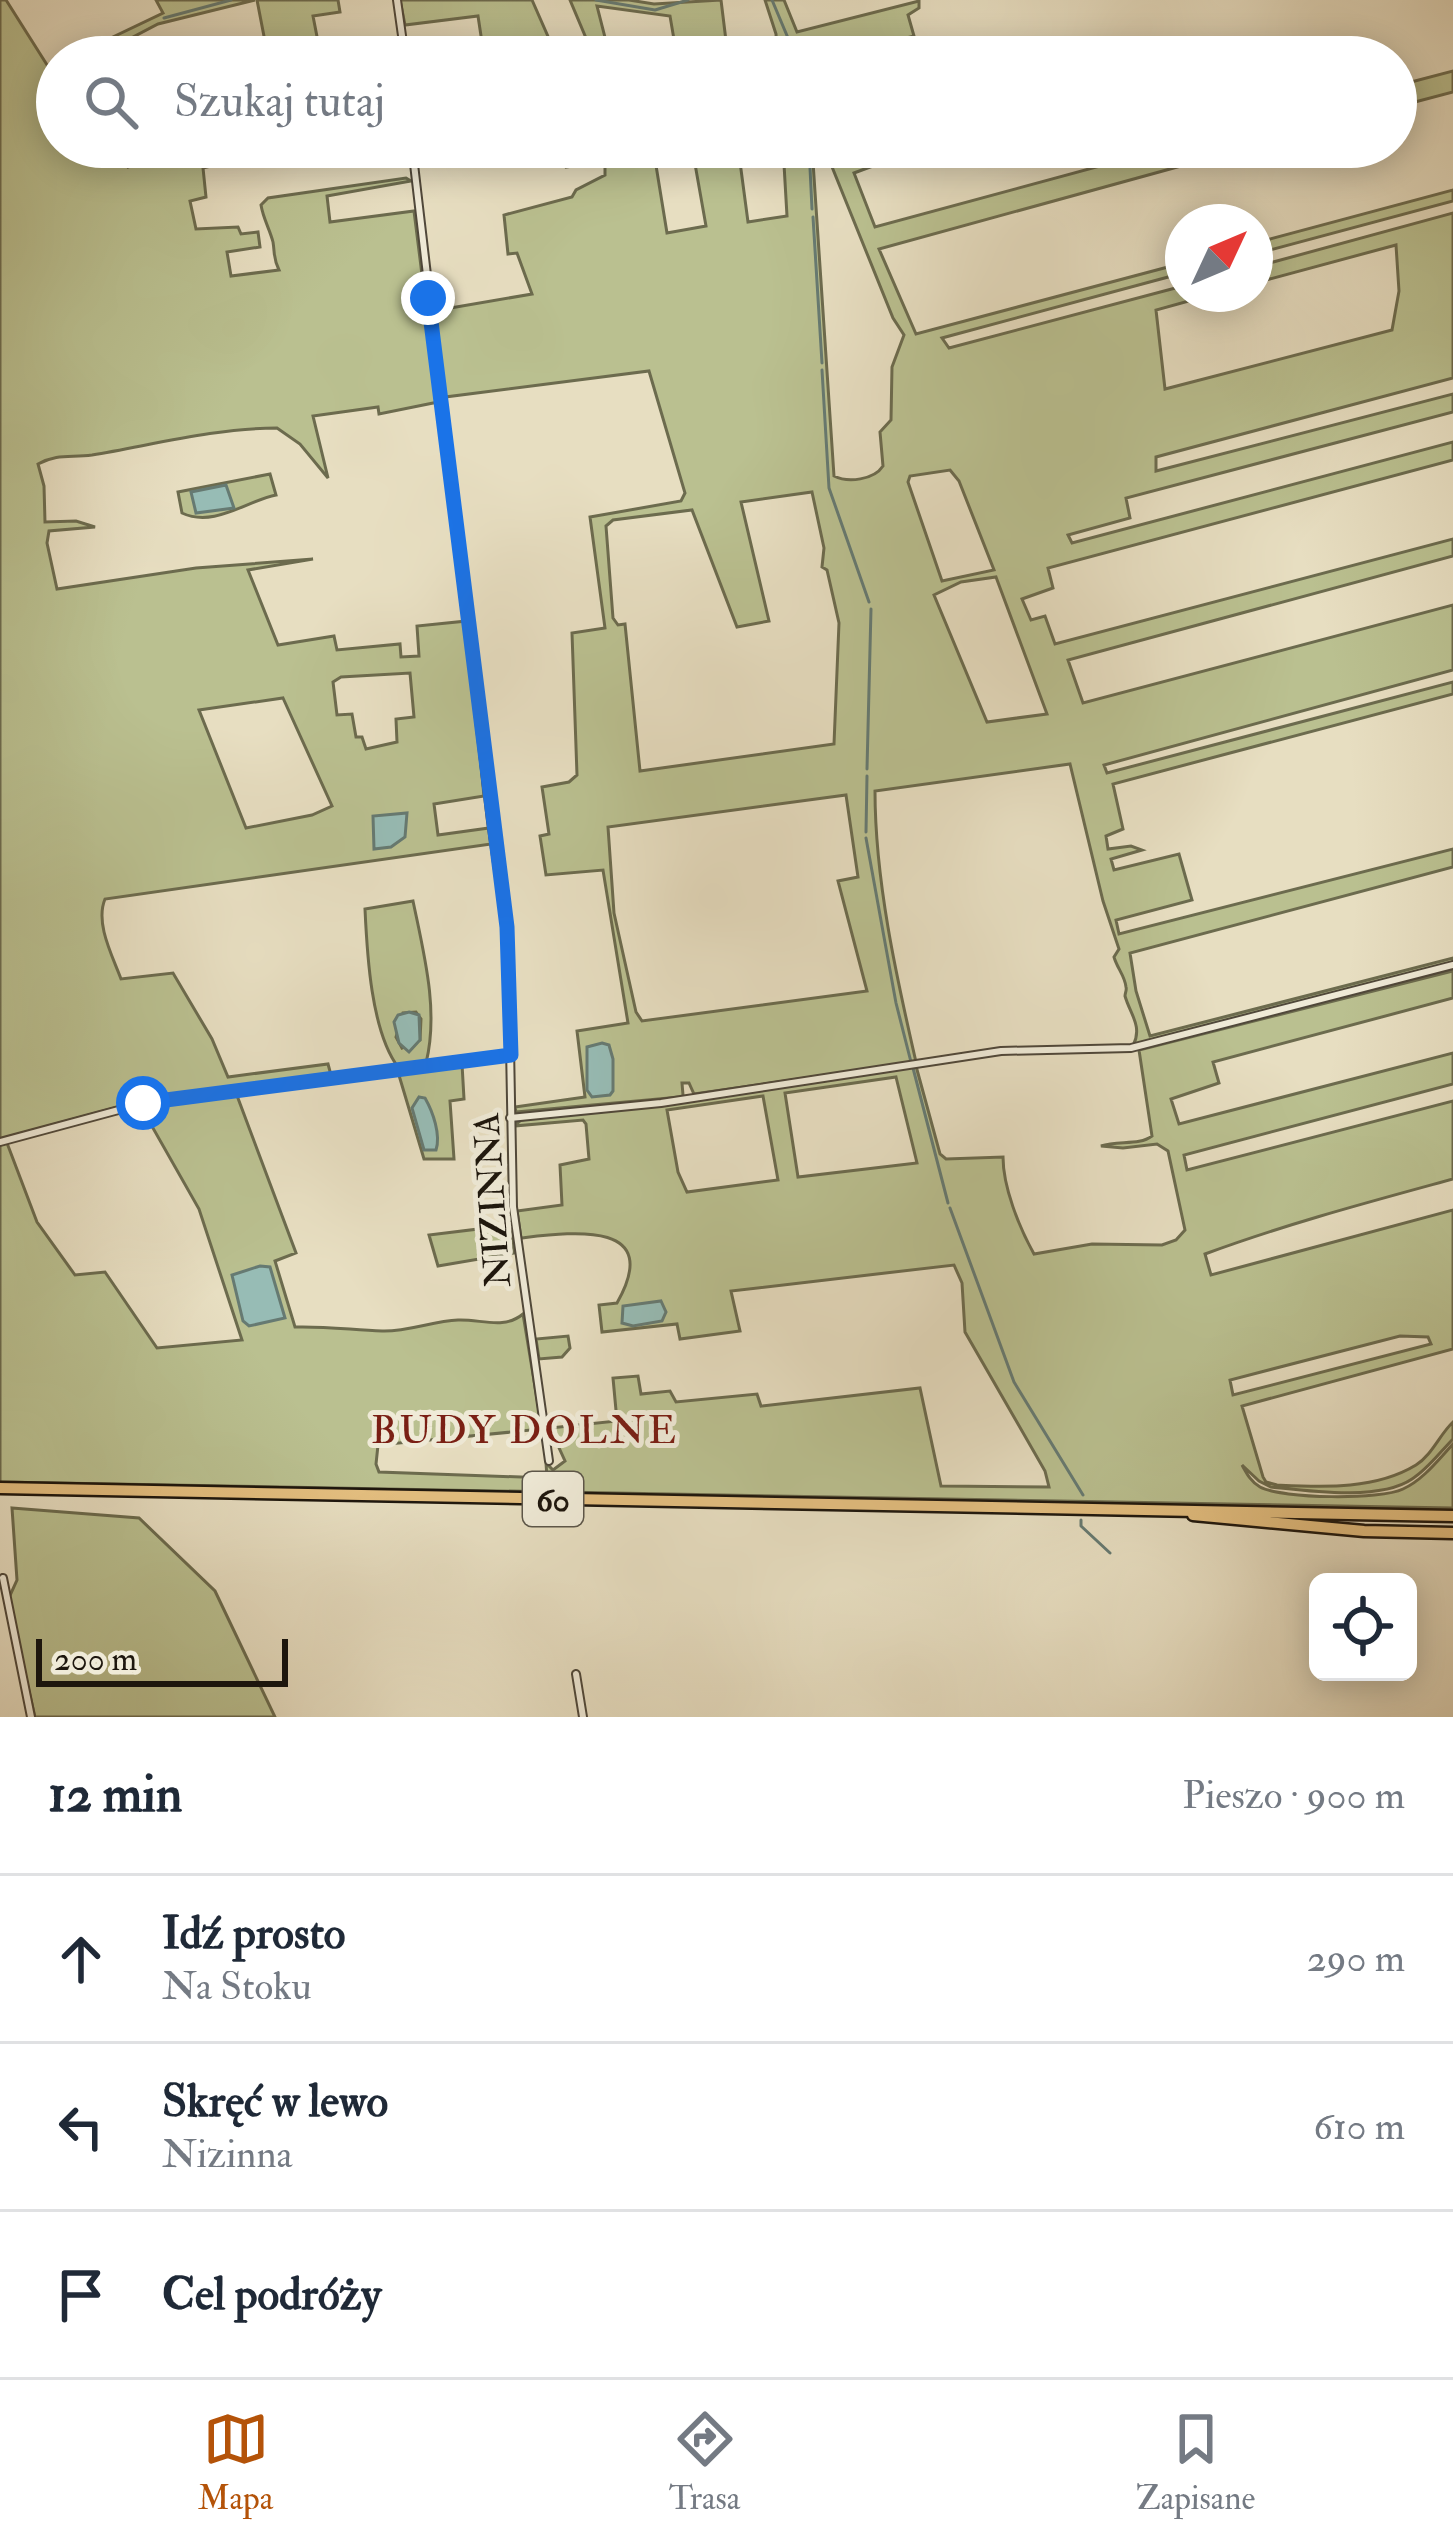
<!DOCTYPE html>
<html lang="pl">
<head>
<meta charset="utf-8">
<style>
	:root { --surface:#fff; --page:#f6f6f7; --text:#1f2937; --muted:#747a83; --line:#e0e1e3; --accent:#b45309 }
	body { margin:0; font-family:"IM FELL Double Pica",serif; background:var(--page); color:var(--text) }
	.controls { position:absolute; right:36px; bottom:36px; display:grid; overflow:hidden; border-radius:18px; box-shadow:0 6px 30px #0003 }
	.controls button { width:108px; height:108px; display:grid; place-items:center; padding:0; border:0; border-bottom:3px solid var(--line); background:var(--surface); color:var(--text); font:60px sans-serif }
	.compass { position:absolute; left:1165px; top:204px; width:108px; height:108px; border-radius:50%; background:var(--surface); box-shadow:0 6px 30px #0003; rotate:46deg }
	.scale { position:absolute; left:36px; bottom:30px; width:252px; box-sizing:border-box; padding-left:12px; border:6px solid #1d160d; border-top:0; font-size:33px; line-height:42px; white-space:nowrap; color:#1d160d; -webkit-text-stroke:9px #efead7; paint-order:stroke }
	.stop { position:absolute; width:36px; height:36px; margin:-27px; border:9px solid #1a73e8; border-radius:50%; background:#fff }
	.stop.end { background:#1a73e8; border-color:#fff; box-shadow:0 3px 12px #0008 }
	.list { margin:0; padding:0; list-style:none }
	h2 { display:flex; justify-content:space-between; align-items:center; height:156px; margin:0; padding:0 48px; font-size:51px }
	h2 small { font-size:39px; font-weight:400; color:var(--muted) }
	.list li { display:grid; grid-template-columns:78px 1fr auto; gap:36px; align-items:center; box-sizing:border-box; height:168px; padding:0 48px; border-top:3px solid var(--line) }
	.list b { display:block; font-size:45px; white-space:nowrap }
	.list p { margin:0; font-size:39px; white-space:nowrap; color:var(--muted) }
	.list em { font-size:39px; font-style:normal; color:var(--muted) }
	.icon { flex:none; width:66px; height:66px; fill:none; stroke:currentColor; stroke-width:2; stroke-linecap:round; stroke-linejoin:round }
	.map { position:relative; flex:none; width:1453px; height:1717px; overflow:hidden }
	.search { position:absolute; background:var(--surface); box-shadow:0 6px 30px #0003; left:36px; right:36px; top:36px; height:132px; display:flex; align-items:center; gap:30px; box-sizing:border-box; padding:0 42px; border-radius:66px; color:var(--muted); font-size:45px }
	.sheet { height:660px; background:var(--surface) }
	nav { display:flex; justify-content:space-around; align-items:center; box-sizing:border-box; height:168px; border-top:3px solid var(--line); background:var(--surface); font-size:33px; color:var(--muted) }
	nav a { display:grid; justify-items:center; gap:6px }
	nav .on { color:var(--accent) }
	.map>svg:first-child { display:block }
	.green { fill:#bac090; stroke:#6c6b4e; stroke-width:3; fill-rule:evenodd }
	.water { fill:#97bcb5; stroke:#667a72; stroke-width:3 }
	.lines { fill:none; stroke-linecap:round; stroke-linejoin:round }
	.stream { stroke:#667a72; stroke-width:3 }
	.street-casing { stroke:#50483a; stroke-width:10 }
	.primary-casing { stroke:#1d160d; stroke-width:15 }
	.street { stroke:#efead7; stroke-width:6 }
	.primary { stroke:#e4bf80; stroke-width:10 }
	.route { stroke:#1a73e8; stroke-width:15 }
	.labels { text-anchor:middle; stroke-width:10; stroke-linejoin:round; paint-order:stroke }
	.shield { fill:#efead7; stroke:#5c564a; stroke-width:3 }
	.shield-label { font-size:33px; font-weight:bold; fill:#1d160d }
	.street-label { font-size:36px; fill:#1d160d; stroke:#efead7 }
	.neighbourhood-label { font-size:39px; letter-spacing:3px; fill:#7a1f14; stroke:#efead7 }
</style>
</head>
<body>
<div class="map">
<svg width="1453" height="1717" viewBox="0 0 1453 1717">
	<rect width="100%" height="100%" fill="#e7dec1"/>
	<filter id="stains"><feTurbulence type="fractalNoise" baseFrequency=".00167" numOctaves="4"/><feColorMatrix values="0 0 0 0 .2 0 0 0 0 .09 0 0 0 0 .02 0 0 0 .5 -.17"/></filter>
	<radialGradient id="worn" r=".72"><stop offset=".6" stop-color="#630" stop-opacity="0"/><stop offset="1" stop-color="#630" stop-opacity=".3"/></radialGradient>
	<g class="green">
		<path d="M 0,0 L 6,0 L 49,68 L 57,65 L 57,147 L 118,147 L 128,167 L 162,153 L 162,147 L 235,147 L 246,157 L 203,168 L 206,197 L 190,201 L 196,229 L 238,227 L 241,234 L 258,232 L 260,247 L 227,252 L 231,276 L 279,270 C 273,258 275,254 273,242 C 270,230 263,218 261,205 L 268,198 L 406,178 L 411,181 L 327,196 L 330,222 L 414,211 L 438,402 L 379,414 L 378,407 L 313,416 L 328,478 L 300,444 L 277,428 C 216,428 152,445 92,455 C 71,458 58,453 38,464 L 44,486 L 45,522 L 76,521 L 95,527 L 49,531 L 47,543 L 57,589 L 196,568 L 313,559 L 248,570 L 278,645 L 334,636 L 337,650 L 400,644 L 401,657 L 419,656 L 417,626 L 467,621 L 484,796 L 434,804 L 438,835 L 489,828 L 491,844 L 105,899 C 95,923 112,955 121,979 L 173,973 L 212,1039 L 228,1077 L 328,1064 L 331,1075 L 151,1098 L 0,1139 ZM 410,673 L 414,717 L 396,719 L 397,742 L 366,749 L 362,737 L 356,737 L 352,714 L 337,715 L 333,682 L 341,677 ZM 283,698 L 332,806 L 312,815 L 246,828 L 199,710 Z"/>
		<path d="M 156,0 L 255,0 L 158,24 L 95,57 L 71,57 L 163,13 Z"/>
		<path d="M 257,0 L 338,0 L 340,12 L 313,16 L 320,52 L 394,41 L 396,57 L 268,57 Z"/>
		<path d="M 400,0 L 532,0 L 557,57 L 423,57 L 483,49 L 478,16 L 405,25 Z"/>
		<path d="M 570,0 L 629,0 L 654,4 L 721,0 L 728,57 L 677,57 L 670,16 L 597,6 L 610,57 L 594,57 Z"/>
		<path d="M 765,0 L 784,0 L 797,32 L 919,1 L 919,8 L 908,15 L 914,36 L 869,48 L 872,57 L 777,57 L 776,34 Z"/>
		<path d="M 1453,71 L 1453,92 L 1396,107 L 1396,86 Z"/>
		<path d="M 416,147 L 538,147 L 417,164 Z"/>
		<path d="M 558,147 L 653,147 L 667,233 L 706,226 L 692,147 L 738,147 L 748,222 L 787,216 L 783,147 L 812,147 L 834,476 C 848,483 874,480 883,466 L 880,432 L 891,420 L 892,367 L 904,335 L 893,318 L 824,147 L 877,147 L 881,163 L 854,173 L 875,227 L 1170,147 L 1250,147 L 879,249 L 916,334 L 1183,263 L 1183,273 L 942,338 L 949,348 L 1183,286 L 1183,294 L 1214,294 L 1156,310 L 1165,389 L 1392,330 L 1399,291 L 1396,245 L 1255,283 L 1255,267 L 1453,213 L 1453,378 L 1156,457 L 1156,471 L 1453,394 L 1453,412 L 1126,498 L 1130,518 L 1068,535 L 1072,543 L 1453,442 L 1453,460 L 1048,568 L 1053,588 L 1022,599 L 1031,620 L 1045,616 L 1055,644 L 1453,539 L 1453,556 L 1068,660 L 1083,703 L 1453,605 L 1453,670 L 1104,765 L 1107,773 L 1453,682 L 1453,694 L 1113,784 L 1123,829 L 1106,836 L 1108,849 L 1131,846 L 1142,850 L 1111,859 L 1114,870 L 1179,854 L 1192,900 L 1116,920 L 1119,934 L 1453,849 L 1453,867 L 1130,953 L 1136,991 L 1150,1036 L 1453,958 L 1453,963 L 1133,1046 C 1143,1026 1130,1014 1125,996 C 1125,993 1127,990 1126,987 C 1125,976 1117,968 1114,957 L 1119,949 L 1103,901 L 1070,764 L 875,791 C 875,880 896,975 916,1062 L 694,1094 L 689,1083 L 682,1083 L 683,1095 L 680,1097 L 516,1112 L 515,1107 L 585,1097 L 577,1031 L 628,1023 L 603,870 L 546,875 L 540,836 L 549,834 L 542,787 L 569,782 L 577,775 L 572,633 L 605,628 L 590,517 L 681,501 L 685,493 L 649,371 L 445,397 L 433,311 L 532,294 L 517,253 L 508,254 L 504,215 L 572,197 L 576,190 L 605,175 L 605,161 L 566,167 ZM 950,470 L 959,481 L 994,570 L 942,581 L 908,482 L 910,476 ZM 812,492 L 824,548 L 822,567 L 827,570 L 839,623 L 834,744 L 640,771 L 625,624 L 618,625 L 613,618 L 606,526 L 613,520 L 692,510 L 737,627 L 769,621 L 741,502 ZM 996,577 L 1047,714 L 987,722 L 934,595 L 961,582 ZM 846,795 L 858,877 L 838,881 L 867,991 L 642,1021 L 636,1012 L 614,913 L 608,827 Z"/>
		<path d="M 1453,190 L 1453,201 L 1255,254 L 1255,243 Z"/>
		<path d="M 270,474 L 276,495 C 246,501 214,528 182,513 L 178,492 Z"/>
		<path d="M 413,901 C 424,954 439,1011 426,1063 L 398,1067 C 371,1031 367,953 365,909 ZM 416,1012 L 421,1019 L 420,1040 L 402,1048 L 396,1037 L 403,1013 Z"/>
		<path d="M 1453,971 L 1453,998 L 1213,1062 L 1219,1083 L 1171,1099 L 1179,1124 L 1453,1053 L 1453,1084 L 1184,1155 L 1187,1170 L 1453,1101 L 1453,1179 C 1369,1202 1286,1224 1205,1254 L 1211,1275 L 1453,1210 L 1453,1349 L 1242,1406 L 1263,1477 L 1266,1482 L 1277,1485 C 1323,1487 1375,1490 1416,1465 C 1432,1455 1440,1434 1453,1422 L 1453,1439 C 1440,1452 1428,1469 1412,1479 C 1380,1501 1309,1491 1271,1487 L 1259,1481 L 1242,1465 C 1247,1474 1251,1482 1260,1487 C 1282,1499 1381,1500 1403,1489 C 1423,1480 1438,1460 1453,1444 L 1453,1508 L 0,1482 L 0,1145 L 7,1143 L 37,1222 L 75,1275 L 105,1272 L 157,1348 L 242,1340 L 199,1209 L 141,1107 L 236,1093 L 296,1253 L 275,1261 L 295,1327 C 325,1326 353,1330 382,1331 C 407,1332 433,1321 458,1320 C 481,1319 504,1330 523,1314 L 542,1429 L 378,1445 L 376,1464 L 379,1472 L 547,1478 L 546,1463 L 553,1470 L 565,1461 L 550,1428 L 617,1421 L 613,1378 L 638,1376 L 641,1394 L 670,1391 L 676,1402 L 757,1394 L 761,1406 L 920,1388 L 941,1486 L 1049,1487 L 1045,1471 L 965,1332 L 962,1283 L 954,1265 L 731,1291 L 740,1331 L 680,1339 L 677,1324 L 602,1332 L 599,1305 L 617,1303 C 664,1220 573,1232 521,1238 L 517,1211 L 562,1205 L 560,1165 L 589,1159 L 586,1124 L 583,1120 L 514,1126 L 521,1120 L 916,1066 L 940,1154 L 946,1159 L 1003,1157 C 1003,1187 1019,1227 1034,1254 L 1092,1244 L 1162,1245 L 1176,1240 L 1185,1230 L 1168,1151 L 1157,1144 L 1123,1148 L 1101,1146 C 1118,1140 1139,1146 1152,1136 L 1139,1050 ZM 896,1077 L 917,1163 L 798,1177 L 785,1093 ZM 763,1096 L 778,1180 L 687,1192 L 678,1172 L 667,1110 ZM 1400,1336 L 1428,1337 L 1431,1344 L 1233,1395 L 1230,1380 Z"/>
		<path d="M 462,1064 L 464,1099 L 450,1101 L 454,1159 L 424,1159 L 398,1072 Z"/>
		<path d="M 511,1225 L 514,1253 L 438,1266 L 429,1235 Z"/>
		<path d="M 568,1336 L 570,1348 L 562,1357 L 539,1359 L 536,1339 Z"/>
		<path d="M 12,1508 L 139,1518 L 215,1591 L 275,1717 L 35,1717 L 8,1600 L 17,1580 Z"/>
	</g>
	<g class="water">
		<path d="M 226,485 L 234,508 L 196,513 L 191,492 Z"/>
		<path d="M 407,813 L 405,837 L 391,847 L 374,849 L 373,816 Z"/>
		<path d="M 409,1012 L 419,1015 L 420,1040 L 409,1052 L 399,1043 L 394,1022 L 398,1015 Z"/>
		<path d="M 602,1043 L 609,1045 L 613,1059 L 613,1091 L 610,1095 L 592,1097 L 587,1090 L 587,1047 Z"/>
		<path d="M 419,1097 L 425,1098 C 433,1112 441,1135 436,1150 L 424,1150 L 412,1108 Z"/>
		<path d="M 260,1266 L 270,1267 L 285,1318 L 249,1326 L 243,1321 L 232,1275 Z"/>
		<path d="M 661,1301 L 666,1312 L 662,1321 L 633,1326 L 622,1323 L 623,1306 Z"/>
	</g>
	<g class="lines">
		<g class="stream">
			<path d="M 596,0 L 655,10 L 688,0"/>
			<path d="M 772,0 L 796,57"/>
			<path d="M 164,18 L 231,0"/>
			<path d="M 809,147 L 812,209"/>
			<path d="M 813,217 L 822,363"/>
			<path d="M 822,370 L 829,488 L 869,602"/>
			<path d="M 867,769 L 871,609"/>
			<path d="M 866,832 L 867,776"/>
			<path d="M 866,838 L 896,1003 L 911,1062"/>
			<path d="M 913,1068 L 948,1203"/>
			<path d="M 950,1208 L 1014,1382 L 1083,1495"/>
			<path d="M 1081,1520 L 1081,1526 L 1110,1553"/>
		</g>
		<g class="street-casing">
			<g id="street">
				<path d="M 397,0 L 405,57"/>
				<path d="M 412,147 L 491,821 L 508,940 L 513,1207 L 549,1461"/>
				<path d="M 510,1118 L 661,1103 L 1001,1051 L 1131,1048 L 1453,965"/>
				<path d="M 0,1142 L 152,1101 L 510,1055"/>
				<path d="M 3,1578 L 31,1717"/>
				<path d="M 576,1674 L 583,1717"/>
			</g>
		</g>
		<g class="primary-casing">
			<g id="primary">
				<path d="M 0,1488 L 1453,1516"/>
				<path d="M 1193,1515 L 1364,1531 L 1453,1533"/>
			</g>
		</g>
		<use href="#street" class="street"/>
		<use href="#primary" class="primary"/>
	</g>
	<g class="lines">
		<path class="route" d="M 143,1103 L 511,1055 L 507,927 L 428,298"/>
	</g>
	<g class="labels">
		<rect class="shield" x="523" y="1472" width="60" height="54" rx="9"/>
		<g class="shield-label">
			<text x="553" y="1511">60</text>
		</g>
		<g class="street-label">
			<text transform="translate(491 1200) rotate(-94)" y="13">NIZINNA</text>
		</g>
		<g class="neighbourhood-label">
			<text x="525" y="1443">BUDY DOLNE</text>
		</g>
	</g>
	<rect width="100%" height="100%" filter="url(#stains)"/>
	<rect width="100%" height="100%" fill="url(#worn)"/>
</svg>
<div class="controls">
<button><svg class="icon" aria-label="locate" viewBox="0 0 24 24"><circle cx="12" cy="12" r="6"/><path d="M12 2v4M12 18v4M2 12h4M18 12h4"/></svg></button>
</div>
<svg class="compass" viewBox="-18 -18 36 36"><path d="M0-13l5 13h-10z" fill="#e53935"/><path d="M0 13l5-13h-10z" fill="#747a83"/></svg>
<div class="scale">200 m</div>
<div class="stop" style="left:143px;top:1103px"></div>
<div class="stop end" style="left:428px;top:298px"></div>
<div class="search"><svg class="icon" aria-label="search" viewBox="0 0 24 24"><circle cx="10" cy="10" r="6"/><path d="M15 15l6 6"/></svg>Szukaj tutaj</div>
</div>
<section class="sheet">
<h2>12 min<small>Pieszo · 900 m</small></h2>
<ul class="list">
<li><svg class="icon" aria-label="ahead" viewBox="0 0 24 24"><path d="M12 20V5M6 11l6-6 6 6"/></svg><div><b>Idź prosto</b><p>Na Stoku</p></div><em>290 m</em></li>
<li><svg class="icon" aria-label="left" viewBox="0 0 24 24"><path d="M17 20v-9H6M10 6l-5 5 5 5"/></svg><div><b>Skręć w lewo</b><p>Nizinna</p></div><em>610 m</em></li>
<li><svg class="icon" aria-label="arrive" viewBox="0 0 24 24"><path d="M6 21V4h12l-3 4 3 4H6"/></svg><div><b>Cel podróży</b></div></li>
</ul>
</section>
<nav>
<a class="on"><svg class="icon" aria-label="map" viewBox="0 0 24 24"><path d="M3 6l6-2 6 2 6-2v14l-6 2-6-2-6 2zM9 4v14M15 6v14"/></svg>Mapa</a>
<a><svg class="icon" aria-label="directions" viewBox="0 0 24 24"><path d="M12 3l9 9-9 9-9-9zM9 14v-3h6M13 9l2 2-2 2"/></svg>Trasa</a>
<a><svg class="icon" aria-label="saved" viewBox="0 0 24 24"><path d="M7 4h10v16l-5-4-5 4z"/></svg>Zapisane</a>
</nav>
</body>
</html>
